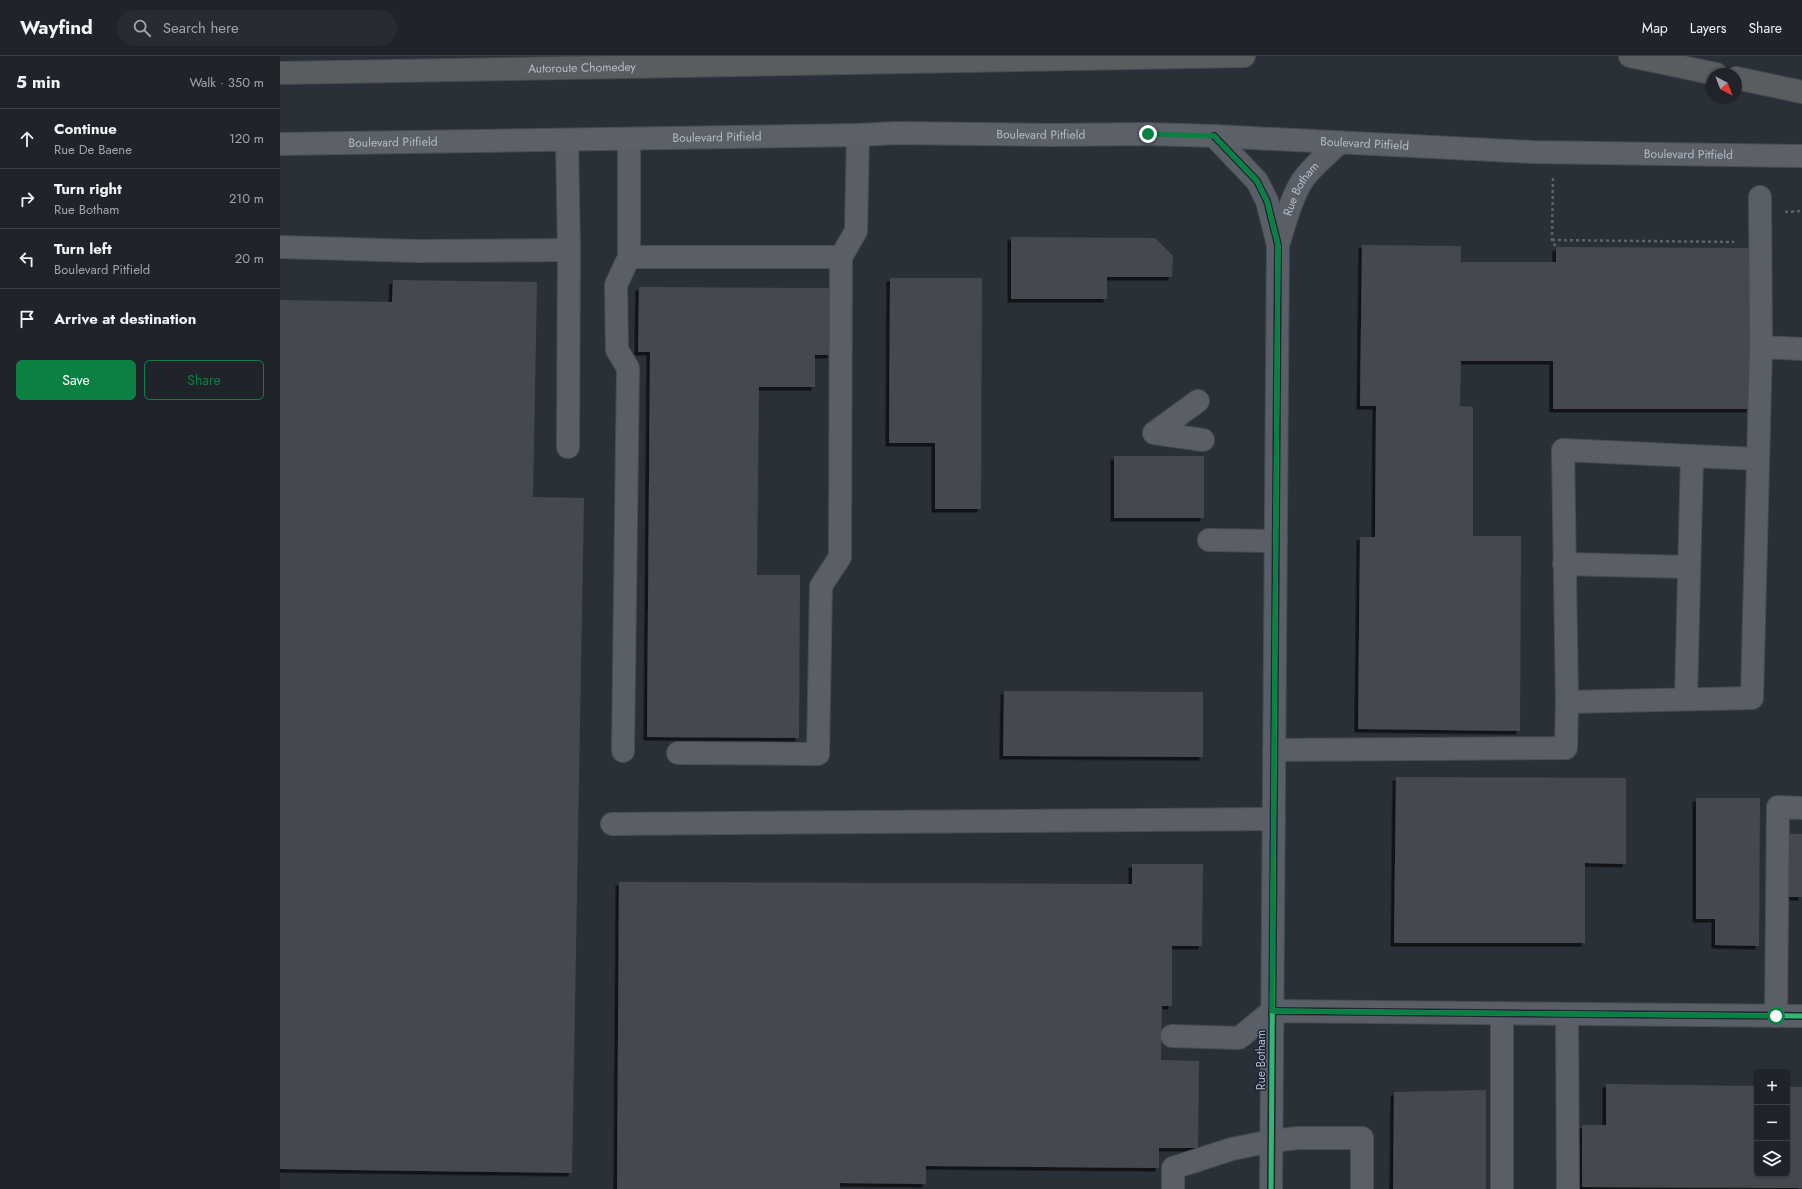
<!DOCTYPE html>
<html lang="en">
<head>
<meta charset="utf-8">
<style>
	:root { --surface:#20242a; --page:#282c32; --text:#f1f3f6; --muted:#a2a4a8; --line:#3d4147; --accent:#0b8043 }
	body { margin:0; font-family:Jost,sans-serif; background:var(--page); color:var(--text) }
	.controls { position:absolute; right:12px; bottom:12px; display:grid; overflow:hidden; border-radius:6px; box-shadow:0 1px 3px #0004 }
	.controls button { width:36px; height:36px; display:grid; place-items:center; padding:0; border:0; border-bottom:1px solid var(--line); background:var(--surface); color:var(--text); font:20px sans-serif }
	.compass { position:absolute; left:1426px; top:12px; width:36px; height:36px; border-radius:50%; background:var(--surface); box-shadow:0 1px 3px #0004; rotate:138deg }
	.stop { position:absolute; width:12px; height:12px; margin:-9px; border:3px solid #0b8043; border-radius:50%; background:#fff }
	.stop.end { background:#0b8043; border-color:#fff; box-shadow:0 1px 4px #0008 }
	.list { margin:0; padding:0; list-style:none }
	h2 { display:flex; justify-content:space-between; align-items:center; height:52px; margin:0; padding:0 16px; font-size:17px }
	h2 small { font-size:13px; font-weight:400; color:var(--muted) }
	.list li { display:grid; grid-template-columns:26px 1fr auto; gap:12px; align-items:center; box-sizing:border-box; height:60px; padding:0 16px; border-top:1px solid var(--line) }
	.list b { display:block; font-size:15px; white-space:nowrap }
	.list p { margin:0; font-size:13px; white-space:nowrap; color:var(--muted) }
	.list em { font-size:13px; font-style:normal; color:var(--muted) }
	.actions { display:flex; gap:8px; padding:12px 16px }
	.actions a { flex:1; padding:9px 0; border:1px solid var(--accent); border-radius:6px; text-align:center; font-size:14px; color:var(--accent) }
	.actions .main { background:var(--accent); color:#fff }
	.icon { flex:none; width:22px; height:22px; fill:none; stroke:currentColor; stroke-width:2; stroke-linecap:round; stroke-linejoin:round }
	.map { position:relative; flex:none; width:1522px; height:1133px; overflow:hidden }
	header { display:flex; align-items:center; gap:24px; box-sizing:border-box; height:56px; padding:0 20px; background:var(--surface); border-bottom:1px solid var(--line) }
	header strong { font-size:19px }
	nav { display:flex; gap:22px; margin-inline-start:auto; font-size:14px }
	.search { width:280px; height:36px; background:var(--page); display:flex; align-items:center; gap:10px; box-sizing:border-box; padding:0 14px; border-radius:22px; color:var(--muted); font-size:15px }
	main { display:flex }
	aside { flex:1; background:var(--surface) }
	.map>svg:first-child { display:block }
	.building { fill:#444950; filter:url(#shadow) }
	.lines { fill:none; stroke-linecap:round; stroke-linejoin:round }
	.minor-casing { stroke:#484c53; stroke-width:24 }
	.major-casing { stroke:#484c55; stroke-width:24 }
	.highway-casing { stroke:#474c53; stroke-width:24 }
	.path { stroke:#5d636a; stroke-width:2.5; stroke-dasharray:3 3; stroke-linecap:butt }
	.minor { stroke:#5a5e66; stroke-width:22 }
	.major { stroke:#5c6168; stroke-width:22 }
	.highway { stroke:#5a5d60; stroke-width:22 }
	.cycleway-casing { stroke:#1d2633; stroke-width:8 }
	.cycleway { stroke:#33b770; stroke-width:5 }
	.route { stroke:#0b8043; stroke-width:5 }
	.labels { text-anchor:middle; stroke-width:3; stroke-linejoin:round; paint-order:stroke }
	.street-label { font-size:12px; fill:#b4bcc9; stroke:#1d2633 }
</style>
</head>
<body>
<header>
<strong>Wayfind</strong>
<div class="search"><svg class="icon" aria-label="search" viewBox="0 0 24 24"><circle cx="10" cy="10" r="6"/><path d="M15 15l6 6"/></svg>Search here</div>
<nav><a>Map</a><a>Layers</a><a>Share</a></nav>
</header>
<main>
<aside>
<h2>5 min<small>Walk · 350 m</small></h2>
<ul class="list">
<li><svg class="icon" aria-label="ahead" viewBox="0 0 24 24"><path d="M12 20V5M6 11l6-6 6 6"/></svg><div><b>Continue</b><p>Rue De Baene</p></div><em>120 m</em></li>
<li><svg class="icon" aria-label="right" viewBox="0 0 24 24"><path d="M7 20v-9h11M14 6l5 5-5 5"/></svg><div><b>Turn right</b><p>Rue Botham</p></div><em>210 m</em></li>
<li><svg class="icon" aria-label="left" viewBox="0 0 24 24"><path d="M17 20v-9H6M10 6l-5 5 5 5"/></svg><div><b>Turn left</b><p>Boulevard Pitfield</p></div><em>20 m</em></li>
<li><svg class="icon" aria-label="arrive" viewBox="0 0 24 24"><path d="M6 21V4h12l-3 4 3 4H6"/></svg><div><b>Arrive at destination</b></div></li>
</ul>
<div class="actions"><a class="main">Save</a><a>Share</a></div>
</aside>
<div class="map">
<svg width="1522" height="1133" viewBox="0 0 1522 1133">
	<defs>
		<filter id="shadow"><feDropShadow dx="-3.5" dy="3.5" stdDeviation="0" flood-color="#0009"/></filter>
	</defs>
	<rect width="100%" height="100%" fill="#2a3038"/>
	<g class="building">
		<path d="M 731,181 L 875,182 L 893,200 L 892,221 L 827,221 L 827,243 L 731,243 Z"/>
		<path d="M 1082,189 L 1181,190 L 1181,206 L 1276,206 L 1276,191 L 1471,192 L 1470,353 L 1273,353 L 1273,305 L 1181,305 L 1180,350 L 1193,351 L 1193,480 L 1241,480 L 1240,675 L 1078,673 L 1080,481 L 1095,481 L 1096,350 L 1080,350 Z"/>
		<path d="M 610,222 L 702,222 L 701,453 L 655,453 L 655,387 L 609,387 Z"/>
		<path d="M 113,224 L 257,226 L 253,441 L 304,442 L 292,1117 L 0,1113 L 0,244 L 112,246 Z"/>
		<path d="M 359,231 L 551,232 L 551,299 L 535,299 L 535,331 L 479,331 L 477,519 L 520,519 L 519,682 L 367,681 L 370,296 L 358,296 Z"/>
		<rect x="834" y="400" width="90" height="62"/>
		<path d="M 724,635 L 923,636 L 923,701 L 723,700 Z"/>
		<path d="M 1116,721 L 1346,722 L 1346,808 L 1305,807 L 1305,887 L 1114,887 Z"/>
		<path d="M 1416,742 L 1480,742 L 1479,890 L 1435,889 L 1435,863 L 1416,863 Z"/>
		<path d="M 1507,778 L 1522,778 L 1522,841 L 1506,841 Z"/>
		<path d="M 852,808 L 923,808 L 922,890 L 892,890 L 892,950 L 882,950 L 881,1004 L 919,1005 L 918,1092 L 879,1092 L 879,1112 L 646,1110 L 646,1128 L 560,1127 L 560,1133 L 337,1133 L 339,826 L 852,828 Z"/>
		<path d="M 1326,1028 L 1477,1030 L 1477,1118 L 1507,1118 L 1507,1031 L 1522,1031 L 1522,1132 L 1302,1131 L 1302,1069 L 1326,1069 Z"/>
		<path d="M 1206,1034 L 1206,1133 L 1113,1133 L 1114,1036 Z"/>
	</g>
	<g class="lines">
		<g class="minor-casing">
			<g id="minor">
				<path d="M 934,80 L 977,125 L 987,145 L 998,189 L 991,1133"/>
				<path d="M 287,84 L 289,194 L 288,391"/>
				<path id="s1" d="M 998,189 C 1005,168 1010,144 1022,125 C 1032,110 1047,99 1059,87"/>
				<path d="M 0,191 L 137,195 L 289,194"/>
				<path d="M 349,201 L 561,201"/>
				<path d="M 1481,291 L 1522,293"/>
				<path d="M 918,345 L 874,377 L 923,384"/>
				<path d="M 929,484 L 996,485"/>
				<path d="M 1284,508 L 1409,511"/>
				<path d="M 1406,643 L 1412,400"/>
				<path d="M 1287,646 L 1472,642 L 1481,291 L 1480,141"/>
				<path d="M 994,694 L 1286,692 L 1287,646 L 1283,394 L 1478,403"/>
				<path d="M 343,695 L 348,312 L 337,294 L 336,229 L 349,201 L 349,83"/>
				<path d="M 398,697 L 538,698 L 541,530 L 560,501 L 561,201 L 576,175 L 578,79"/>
				<path d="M 332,768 L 994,763"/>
				<path d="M 1287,958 L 1288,1133"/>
				<path d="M 1496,960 L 1498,751 L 1522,752"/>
				<path d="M 892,980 L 959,982 L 992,955 L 1522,960"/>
				<path d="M 893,1133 L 893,1112 L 952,1093 L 991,1085 L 1018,1082 L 1082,1082 L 1082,1133"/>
				<path d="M 1222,1133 L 1222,957"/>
			</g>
		</g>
		<g class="major-casing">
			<g id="major">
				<path id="s2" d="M 0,88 L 578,79 L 617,77 L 771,79 L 868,78 L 934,80 L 1252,96 L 1522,100"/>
			</g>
		</g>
		<g class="highway-casing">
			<g id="highway">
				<path d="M 1350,0 L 1436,18"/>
				<path id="s3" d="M 0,17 L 964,0"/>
				<path d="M 1456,22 L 1522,36"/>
			</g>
		</g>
		<g class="path">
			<path d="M 1273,122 L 1272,184 L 1276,191"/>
			<path d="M 1505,156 L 1522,155"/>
			<path d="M 1272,184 L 1454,186"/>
		</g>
		<use href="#minor" class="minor"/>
		<use href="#major" class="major"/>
		<use href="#highway" class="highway"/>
		<g class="cycleway-casing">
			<g id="cycleway">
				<path d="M 934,80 L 977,125 L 987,145 L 998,189 L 991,1133"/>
				<path d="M 992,955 L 1522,960"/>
			</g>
		</g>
		<use href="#cycleway" class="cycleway"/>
	</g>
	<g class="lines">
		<path class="route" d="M 868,78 L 934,80 L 977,125 L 987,145 L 998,189 L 992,955 L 1496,960"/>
	</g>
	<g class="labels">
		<g class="street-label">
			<text dy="4" stroke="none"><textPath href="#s3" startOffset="302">Autoroute Chomedey</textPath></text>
			<text dy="4" stroke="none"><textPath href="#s2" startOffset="761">Boulevard Pitfield</textPath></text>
			<text dy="4" stroke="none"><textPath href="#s2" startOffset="437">Boulevard Pitfield</textPath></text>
			<text dy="4" stroke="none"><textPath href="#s2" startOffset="113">Boulevard Pitfield</textPath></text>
			<text dy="4" stroke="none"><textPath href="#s2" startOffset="1085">Boulevard Pitfield</textPath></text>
			<text dy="4" stroke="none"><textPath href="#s2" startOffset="1409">Boulevard Pitfield</textPath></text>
			<text dy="4" stroke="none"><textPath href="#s1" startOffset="61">Rue Botham</textPath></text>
			<text transform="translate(981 1004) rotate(-90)" y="4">Rue Botham</text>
		</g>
	</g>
</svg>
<div class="controls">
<button>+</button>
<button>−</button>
<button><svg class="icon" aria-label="layers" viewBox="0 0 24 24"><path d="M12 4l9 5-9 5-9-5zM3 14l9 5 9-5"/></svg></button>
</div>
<svg class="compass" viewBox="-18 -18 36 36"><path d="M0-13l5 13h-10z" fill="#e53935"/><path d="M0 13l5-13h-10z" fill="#a2a4a8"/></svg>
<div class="stop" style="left:1496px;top:960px"></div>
<div class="stop end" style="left:868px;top:78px"></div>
</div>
</main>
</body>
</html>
